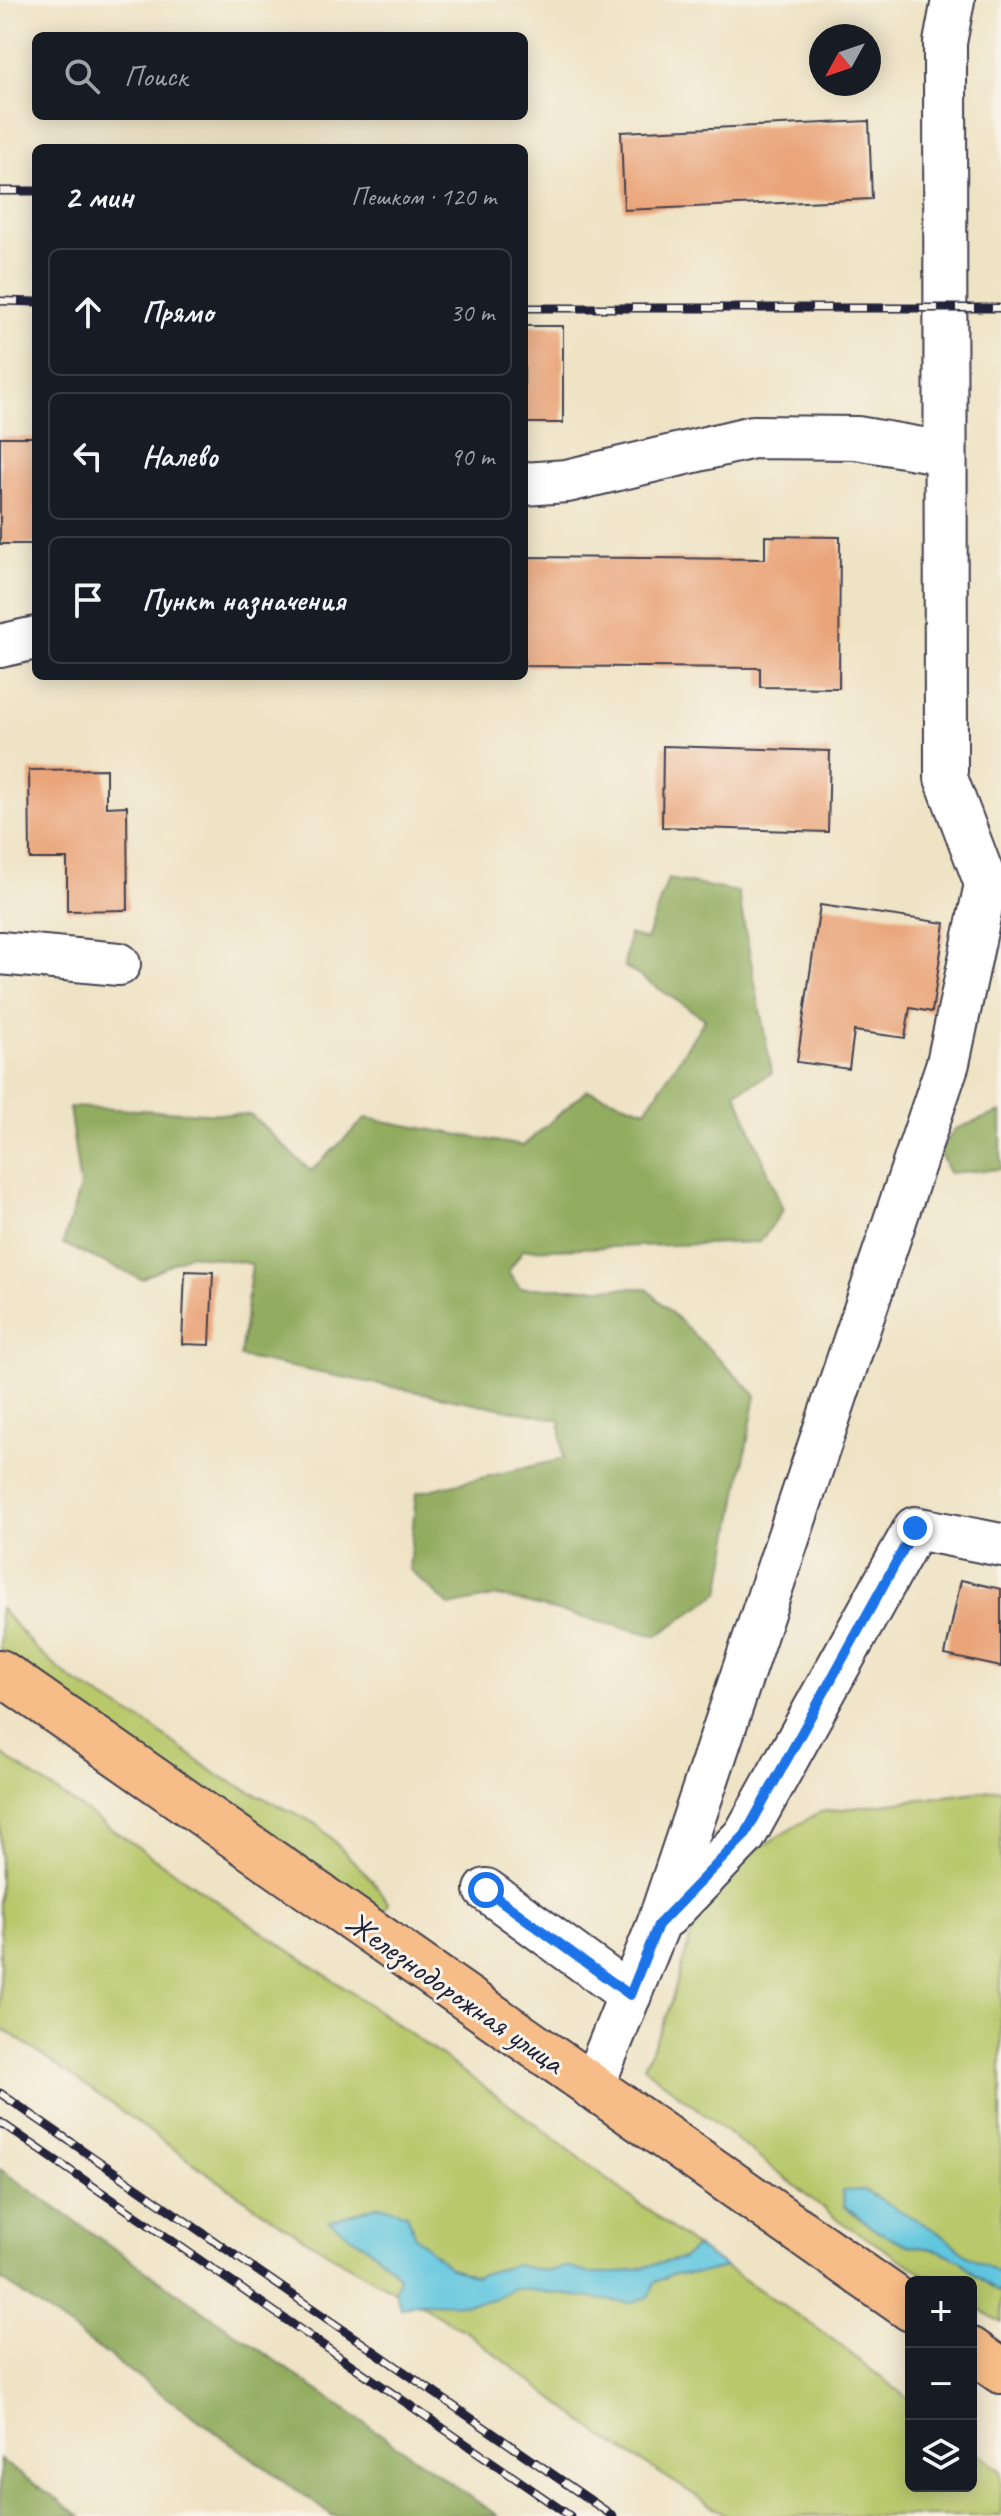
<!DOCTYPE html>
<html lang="ru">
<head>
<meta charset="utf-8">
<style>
	:root { --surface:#171b24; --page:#20242c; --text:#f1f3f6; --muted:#9ea1a6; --line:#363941 }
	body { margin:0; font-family:Caveat,sans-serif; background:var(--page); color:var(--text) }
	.controls { position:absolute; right:24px; bottom:24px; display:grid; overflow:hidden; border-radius:12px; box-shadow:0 4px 20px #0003 }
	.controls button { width:72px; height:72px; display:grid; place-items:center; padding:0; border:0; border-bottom:2px solid var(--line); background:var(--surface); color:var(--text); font:40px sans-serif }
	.compass { position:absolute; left:809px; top:24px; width:72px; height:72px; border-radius:50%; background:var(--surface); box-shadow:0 4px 20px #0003; rotate:230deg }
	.stop { position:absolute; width:24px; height:24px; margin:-18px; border:6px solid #1a73e8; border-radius:50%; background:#fff }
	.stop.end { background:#1a73e8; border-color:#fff; box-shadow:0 2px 8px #0008 }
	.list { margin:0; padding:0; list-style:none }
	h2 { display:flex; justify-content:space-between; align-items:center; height:104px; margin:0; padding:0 32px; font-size:34px }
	h2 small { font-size:26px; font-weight:400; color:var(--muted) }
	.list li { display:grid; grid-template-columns:52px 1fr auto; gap:24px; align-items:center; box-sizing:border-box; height:128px; margin:0 16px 16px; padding:0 16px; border:2px solid var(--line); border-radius:12px }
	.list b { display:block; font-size:30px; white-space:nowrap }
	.list em { font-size:26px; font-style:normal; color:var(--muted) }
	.icon { flex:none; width:44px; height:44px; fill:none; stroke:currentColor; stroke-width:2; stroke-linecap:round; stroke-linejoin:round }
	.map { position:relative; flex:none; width:1001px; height:2516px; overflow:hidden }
	.search { position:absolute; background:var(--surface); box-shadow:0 4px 20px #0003; left:32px; top:32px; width:496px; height:88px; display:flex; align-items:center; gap:20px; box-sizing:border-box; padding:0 28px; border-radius:12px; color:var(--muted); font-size:30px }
	.panel { position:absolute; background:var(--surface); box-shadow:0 4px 20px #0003; left:32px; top:144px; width:496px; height:536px; border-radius:12px }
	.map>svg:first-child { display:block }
	.green { fill:#b8c86b; stroke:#6d7553; stroke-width:2 }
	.forest { fill:#92ac5f; stroke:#5a674d; stroke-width:2 }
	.water { fill:#60c6de; stroke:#41748c; stroke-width:2 }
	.building { fill:#eaa479 }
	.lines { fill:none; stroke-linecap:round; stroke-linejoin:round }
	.minor-casing { stroke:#413f50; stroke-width:46 }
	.major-casing { stroke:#413f50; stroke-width:48 }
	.minor { stroke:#fff; stroke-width:42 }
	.major { stroke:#f7bd88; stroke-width:44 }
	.rail-casing { stroke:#22223b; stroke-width:9 }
	.rail { stroke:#f7f3e8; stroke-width:6; stroke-dasharray:18; stroke-linecap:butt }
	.route { stroke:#1a73e8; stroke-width:10 }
	.labels { text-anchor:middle; stroke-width:6; stroke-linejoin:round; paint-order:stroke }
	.street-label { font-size:32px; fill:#22223b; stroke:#f7f3e8 }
</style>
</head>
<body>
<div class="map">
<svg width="1001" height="2516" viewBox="0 0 1001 2516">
	<rect width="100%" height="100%" fill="#f7f3e8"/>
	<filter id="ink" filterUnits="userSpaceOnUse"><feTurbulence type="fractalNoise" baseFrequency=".0125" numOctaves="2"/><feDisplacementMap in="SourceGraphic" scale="16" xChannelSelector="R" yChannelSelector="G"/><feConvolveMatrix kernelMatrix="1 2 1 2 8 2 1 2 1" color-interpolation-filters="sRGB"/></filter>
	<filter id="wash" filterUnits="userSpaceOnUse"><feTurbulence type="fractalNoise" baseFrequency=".006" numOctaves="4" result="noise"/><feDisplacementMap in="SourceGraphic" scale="32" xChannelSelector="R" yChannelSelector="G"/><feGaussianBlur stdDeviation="1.8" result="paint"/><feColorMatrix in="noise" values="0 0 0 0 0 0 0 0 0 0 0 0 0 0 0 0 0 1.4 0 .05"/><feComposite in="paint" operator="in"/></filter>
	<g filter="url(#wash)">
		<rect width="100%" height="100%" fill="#efe3c5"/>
		<g class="green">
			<path d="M 0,1608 L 38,1651 L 72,1680 L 151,1726 L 219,1776 L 317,1824 L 372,1880 L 389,1904 L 378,1921 L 0,1649 Z"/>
			<path d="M 0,1753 L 374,2008 L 525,2116 L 696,2247 L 827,2335 L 911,2401 L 911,2486 L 971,2486 L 971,2448 L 1001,2471 L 1001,2516 L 728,2516 L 603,2437 L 468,2333 L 417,2303 L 401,2308 L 395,2291 C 254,2218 133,2113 0,2027 Z"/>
			<path d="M 1001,1789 L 1001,2274 L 967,2255 L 936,2231 L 864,2190 L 843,2192 L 844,2207 L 878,2232 L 908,2245 L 938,2250 L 960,2260 L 975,2275 L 1001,2293 L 1001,2323 L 971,2303 L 971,2282 L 937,2282 L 841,2222 L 644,2067 L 668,2012 L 695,1922 L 750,1853 L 820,1812 Z"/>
		</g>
		<g class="forest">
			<path d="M 668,879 L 738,892 L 772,1073 L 736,1092 L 783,1210 L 760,1242 L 523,1250 L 508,1272 L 520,1288 L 646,1288 L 756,1395 L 720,1592 L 657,1636 L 498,1596 L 449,1606 L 409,1569 L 416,1493 L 563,1459 L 560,1420 L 240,1357 L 252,1264 L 190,1254 L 141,1279 L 63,1244 L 80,1187 L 69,1107 L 251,1115 L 311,1171 L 366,1118 L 523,1146 L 587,1090 L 646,1110 L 705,1019 L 624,966 L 629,934 L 646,940 Z"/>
			<path d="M 1001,1112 L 1001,1169 L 949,1173 L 939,1151 L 955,1129 Z"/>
			<path d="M 0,2169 L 498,2516 L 333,2516 L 0,2278 Z"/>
			<path d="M 0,2460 L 81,2516 L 0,2516 Z"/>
		</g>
		<g class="water">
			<path d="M 864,2190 L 936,2231 L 967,2255 L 1001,2274 L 1001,2293 L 975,2275 L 960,2260 L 938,2250 L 908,2245 L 878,2232 L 844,2206 L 843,2191 Z"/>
			<path d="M 380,2205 L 407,2214 L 415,2236 L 449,2267 L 475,2276 L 514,2265 L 546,2271 L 566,2267 L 588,2273 L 619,2273 L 683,2258 L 696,2247 L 726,2267 L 701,2273 L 672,2274 L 654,2283 L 649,2297 L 629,2303 L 514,2288 L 493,2299 L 468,2304 L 417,2303 L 401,2308 L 395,2291 L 399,2277 C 381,2253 354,2240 330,2221 Z"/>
		</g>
		<g id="blocks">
			<g class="building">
				<path d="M 869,121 L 872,199 L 624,210 L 621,132 Z"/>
				<rect x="524" y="326" width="39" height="97"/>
				<rect x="0" y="437" width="36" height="107"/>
				<path d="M 765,536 L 840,537 L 839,688 L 760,687 L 760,668 L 524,666 L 524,557 L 765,559 Z"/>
				<path d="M 663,746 L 830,751 L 828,832 L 662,827 Z"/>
				<path d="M 106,769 L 106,807 L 127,806 L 128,910 L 67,911 L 67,859 L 30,859 L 29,770 Z"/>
				<path d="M 820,905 L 945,923 L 932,1012 L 910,1008 L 905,1038 L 854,1031 L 849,1069 L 797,1062 Z"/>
				<path d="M 185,1271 L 213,1272 L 210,1345 L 182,1344 Z"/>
				<path d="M 961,1580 L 1001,1589 L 1001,1667 L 945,1655 Z"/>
			</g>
		</g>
	</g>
	<g filter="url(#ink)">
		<use href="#blocks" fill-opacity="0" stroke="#413f50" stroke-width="2"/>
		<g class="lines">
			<g class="minor-casing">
				<g id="minor">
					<path d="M 953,0 L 945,43 L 946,778 L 986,884"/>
					<path d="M 524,484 L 567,481 L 753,437 L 857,438 L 945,453"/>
					<path d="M 0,646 L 36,638"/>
					<path d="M 0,953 L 119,964"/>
					<path d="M 486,1890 L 630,1995"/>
					<path d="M 667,1916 L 745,1835 L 915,1528 L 1001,1545"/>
					<path d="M 592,2088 L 658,1925 L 948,1063 L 986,884 L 1001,886"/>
				</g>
			</g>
			<g class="major-casing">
				<g id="major">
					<path d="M 0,1672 L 911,2309"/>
					<path d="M 971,2350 L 1001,2371"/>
				</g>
			</g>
			<use href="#minor" class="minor"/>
			<use href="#major" class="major"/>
			<g class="rail-casing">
				<g id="rail">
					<path d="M 0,191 L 36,191"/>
					<path d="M 0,301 L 36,302"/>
					<path d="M 524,308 L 1001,308"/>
					<path d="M 0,2093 L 613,2516"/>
					<path d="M 0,2122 L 570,2516"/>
				</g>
			</g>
			<use href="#rail" class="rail"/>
		</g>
	</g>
	<g class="lines" filter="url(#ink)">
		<path class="route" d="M 486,1890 L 630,1995 L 658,1925 L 745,1835 L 915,1528"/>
	</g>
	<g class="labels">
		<g class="street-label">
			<text transform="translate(455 1992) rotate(35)" y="11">Железнодорожная улица</text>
		</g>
	</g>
</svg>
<div class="controls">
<button>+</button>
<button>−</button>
<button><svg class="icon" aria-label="layers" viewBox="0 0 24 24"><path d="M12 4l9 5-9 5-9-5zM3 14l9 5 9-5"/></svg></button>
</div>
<svg class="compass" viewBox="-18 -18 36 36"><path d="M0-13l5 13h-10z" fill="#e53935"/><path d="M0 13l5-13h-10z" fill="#9ea1a6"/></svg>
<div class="stop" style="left:486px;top:1890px"></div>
<div class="stop end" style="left:915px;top:1528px"></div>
<div class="search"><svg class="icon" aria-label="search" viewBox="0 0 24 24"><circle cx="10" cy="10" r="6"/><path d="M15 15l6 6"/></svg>Поиск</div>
<section class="panel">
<h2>2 мин<small>Пешком · 120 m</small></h2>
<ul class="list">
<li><svg class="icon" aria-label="ahead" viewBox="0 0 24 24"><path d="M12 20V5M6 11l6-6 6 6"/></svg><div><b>Прямо</b></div><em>30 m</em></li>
<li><svg class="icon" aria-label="left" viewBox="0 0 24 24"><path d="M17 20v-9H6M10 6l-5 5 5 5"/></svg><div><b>Налево</b></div><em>90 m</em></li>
<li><svg class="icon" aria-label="arrive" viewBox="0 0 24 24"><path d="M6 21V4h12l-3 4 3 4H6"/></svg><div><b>Пункт назначения</b></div></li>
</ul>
</section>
</div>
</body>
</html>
